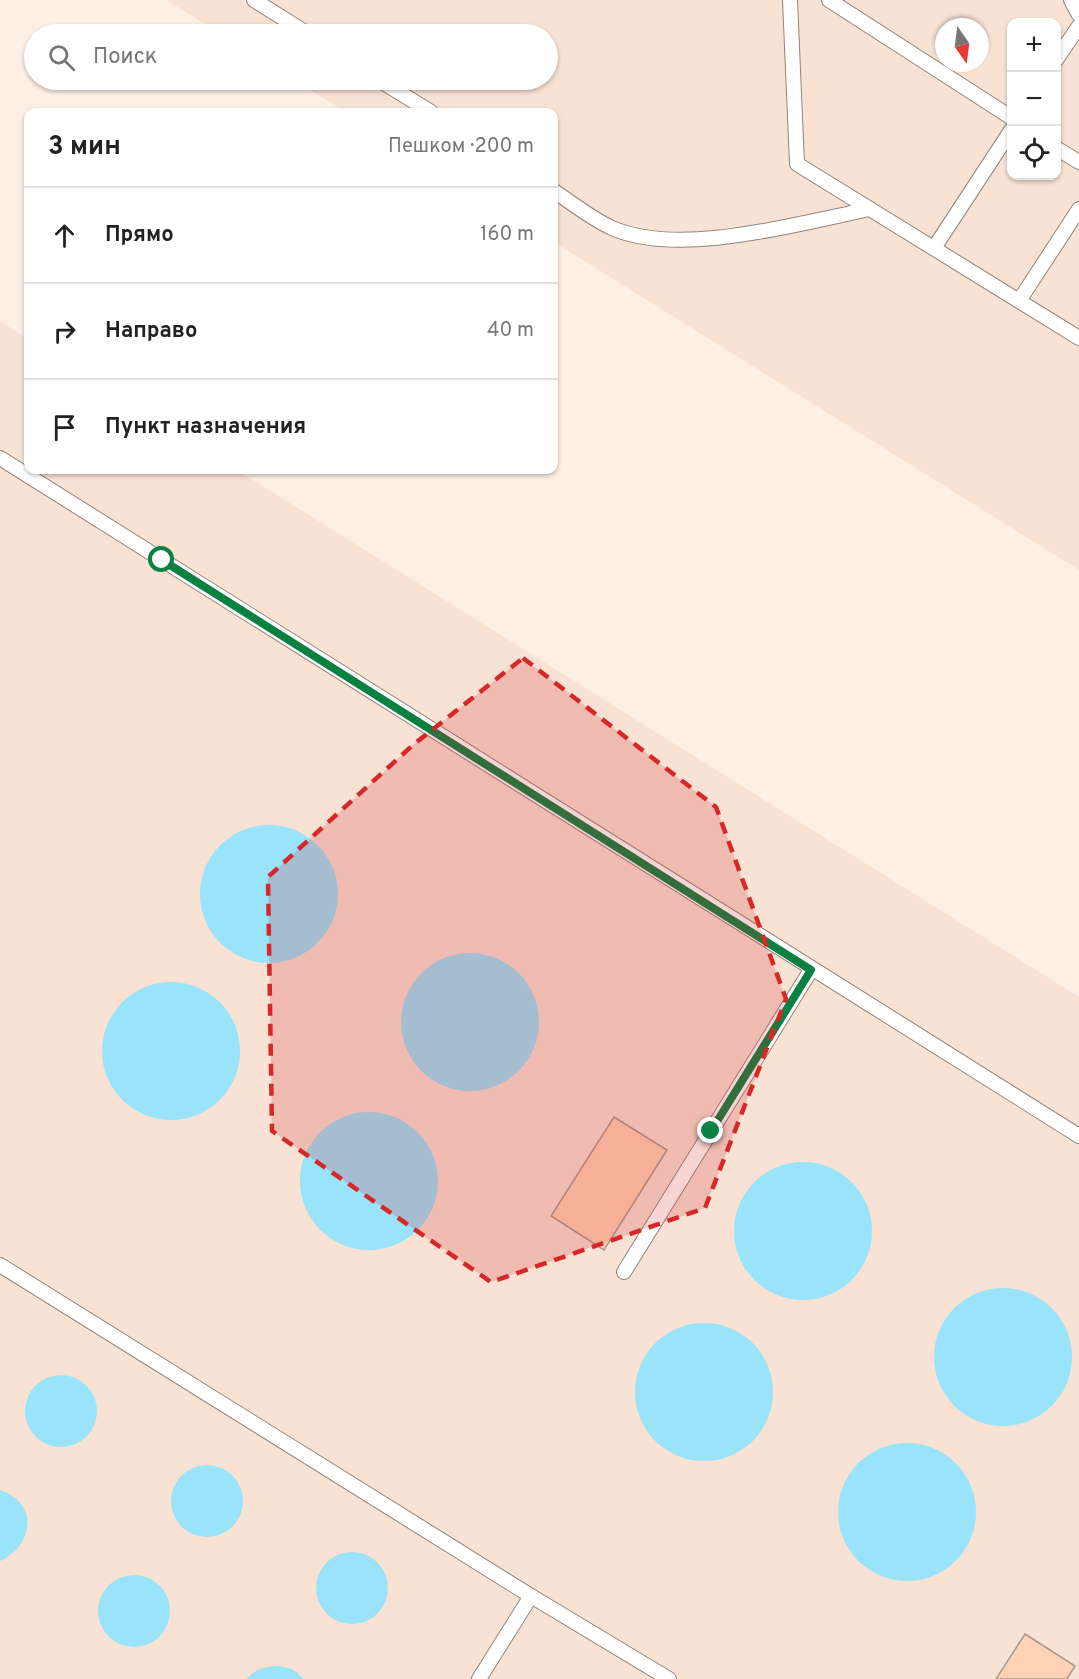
<!DOCTYPE html>
<html lang="ru">
<head>
<meta charset="utf-8">
<style>
	:root { --surface:#fff; --page:#f6f6f6; --text:#222; --muted:#767676; --line:#e0e0e0 }
	body { margin:0; font-family:Overpass,sans-serif; background:var(--page); color:var(--text) }
	.controls { position:absolute; right:18px; top:18px; display:grid; overflow:hidden; border-radius:12px; box-shadow:0 2px 4px #0004 }
	.controls button { width:54px; height:54px; display:grid; place-items:center; padding:0; border:0; border-bottom:2px solid var(--line); background:var(--surface); color:var(--text); font:30px sans-serif }
	.compass { position:absolute; left:935px; top:18px; width:54px; height:54px; border-radius:50%; background:var(--surface); box-shadow:0 2px 4px #0004; rotate:166deg }
	.stop { position:absolute; width:18px; height:18px; margin:-14px; border:4px solid #0b8043; border-radius:50%; background:#fff }
	.stop.end { background:#0b8043; border-color:#fff; box-shadow:0 2px 6px #0008 }
	.list { margin:0; padding:0; list-style:none }
	h2 { display:flex; justify-content:space-between; align-items:center; height:78px; margin:0; padding:0 24px; font-size:26px }
	h2 small { font-size:20px; font-weight:400; color:var(--muted) }
	.list li { display:grid; grid-template-columns:39px 1fr auto; gap:18px; align-items:center; box-sizing:border-box; height:96px; padding:0 24px; border-top:2px solid var(--line) }
	.list b { display:block; font-size:22px; white-space:nowrap }
	.list em { font-size:20px; font-style:normal; color:var(--muted) }
	.icon { flex:none; width:33px; height:33px; fill:none; stroke:currentColor; stroke-width:2; stroke-linecap:round; stroke-linejoin:round }
	.map { position:relative; flex:none; width:1079px; height:1679px; overflow:hidden }
	.search { position:absolute; background:var(--surface); box-shadow:0 2px 4px #0004; left:24px; top:24px; width:534px; height:66px; display:flex; align-items:center; gap:15px; box-sizing:border-box; padding:0 21px; border-radius:33px; color:var(--muted); font-size:22px }
	.panel { position:absolute; background:var(--surface); box-shadow:0 2px 4px #0004; left:24px; top:108px; width:534px; height:366px; border-radius:12px }
	.map>svg:first-child { display:block }
	.built { fill:#f7e2d4; fill-rule:evenodd }
	.water { fill:#99e3fb }
	.building { fill:#ffd2b5; stroke:#a79990; stroke-width:1.5 }
	.lines { fill:none; stroke-linecap:round; stroke-linejoin:round }
	.service-casing { stroke:#91847b; stroke-width:16 }
	.service { stroke:#fff; stroke-width:14 }
	.route { stroke:#0b8043; stroke-width:8 }
	.marked { fill:#d62828; fill-opacity:0.2; stroke:#d62828; stroke-width:4.5; stroke-dasharray:12 8; stroke-linejoin:round }
</style>
</head>
<body>
<div class="map">
<svg width="1079" height="1679" viewBox="0 0 1079 1679">
	<rect width="100%" height="100%" fill="#feefe5"/>
	<g class="built">
		<path d="M 166,0 L 1079,0 L 1079,570 L 554,242 L 554,112 L 346,112 L 294,80 L 548,80 L 548,34 L 222,34 ZM 1012,22 L 1056,22 L 1056,176 L 1012,176 ZM 944,27 L 980,27 L 980,63 L 944,63 Z"/>
		<path d="M 0,321 L 28,339 L 28,470 L 237,470 L 1079,997 L 1079,1679 L 0,1679 Z"/>
	</g>
	<g class="water">
		<circle cx="269" cy="894" r="69"/>
		<circle cx="470" cy="1022" r="69"/>
		<circle cx="171" cy="1051" r="69"/>
		<circle cx="369" cy="1181" r="69"/>
		<circle cx="803" cy="1231" r="69"/>
		<circle cx="1003" cy="1357" r="69"/>
		<circle cx="704" cy="1392" r="69"/>
		<circle cx="61" cy="1411" r="36"/>
		<circle cx="907" cy="1512" r="69"/>
		<circle cx="207" cy="1501" r="36"/>
		<path d="M 0,1490 C 39,1503 34,1545 0,1561 Z"/>
		<circle cx="352" cy="1588" r="36"/>
		<circle cx="134" cy="1611" r="36"/>
		<path d="M 280,1666 L 294,1670 L 304,1679 L 247,1679 C 256,1668 267,1666 280,1666 Z"/>
	</g>
	<g class="building">
		<path d="M 614,1117 L 667,1150 L 604,1250 L 551,1216 Z"/>
		<path d="M 1025,1634 L 1075,1666 L 1067,1679 L 996,1679 Z"/>
	</g>
	<g class="lines">
		<g class="service-casing">
			<g id="service">
				<path d="M 254,0 L 308,34"/>
				<path d="M 790,0 L 797,164 L 1079,338"/>
				<path d="M 829,0 L 1012,118"/>
				<path d="M 1071,0 L 1079,15"/>
				<path d="M 1056,60 L 1079,26"/>
				<path d="M 379,80 L 431,112"/>
				<path d="M 1056,148 L 1079,162"/>
				<path d="M 554,191 C 572,203 592,219 612,228 C 680,258 799,223 870,209"/>
				<path d="M 934,248 L 1012,129"/>
				<path d="M 1019,301 L 1079,209"/>
				<path d="M 0,458 L 1079,1136"/>
				<path d="M 0,1265 L 531,1596 L 479,1679"/>
				<path d="M 624,1272 L 811,970"/>
				<path d="M 531,1596 L 669,1679"/>
			</g>
		</g>
		<use href="#service" class="service"/>
	</g>
	<g class="lines">
		<path class="route" d="M 162,560 L 811,970 L 711,1131"/>
	</g>
	<path class="marked" d="M 523,658 L 716,807 L 786,999 L 705,1208 L 491,1282 L 272,1131 L 268,877 L 413,745 Z"/>
</svg>
<div class="controls">
<button>+</button>
<button>−</button>
<button><svg class="icon" aria-label="locate" viewBox="0 0 24 24"><circle cx="12" cy="12" r="6"/><path d="M12 2v4M12 18v4M2 12h4M18 12h4"/></svg></button>
</div>
<svg class="compass" viewBox="-18 -18 36 36"><path d="M0-13l5 13h-10z" fill="#e53935"/><path d="M0 13l5-13h-10z" fill="#767676"/></svg>
<div class="stop" style="left:162px;top:560px"></div>
<div class="stop end" style="left:711px;top:1131px"></div>
<div class="search"><svg class="icon" aria-label="search" viewBox="0 0 24 24"><circle cx="10" cy="10" r="6"/><path d="M15 15l6 6"/></svg>Поиск</div>
<section class="panel">
<h2>3 мин<small>Пешком · 200 m</small></h2>
<ul class="list">
<li><svg class="icon" aria-label="ahead" viewBox="0 0 24 24"><path d="M12 20V5M6 11l6-6 6 6"/></svg><div><b>Прямо</b></div><em>160 m</em></li>
<li><svg class="icon" aria-label="right" viewBox="0 0 24 24"><path d="M7 20v-9h11M14 6l5 5-5 5"/></svg><div><b>Направо</b></div><em>40 m</em></li>
<li><svg class="icon" aria-label="arrive" viewBox="0 0 24 24"><path d="M6 21V4h12l-3 4 3 4H6"/></svg><div><b>Пункт назначения</b></div></li>
</ul>
</section>
</div>
</body>
</html>
